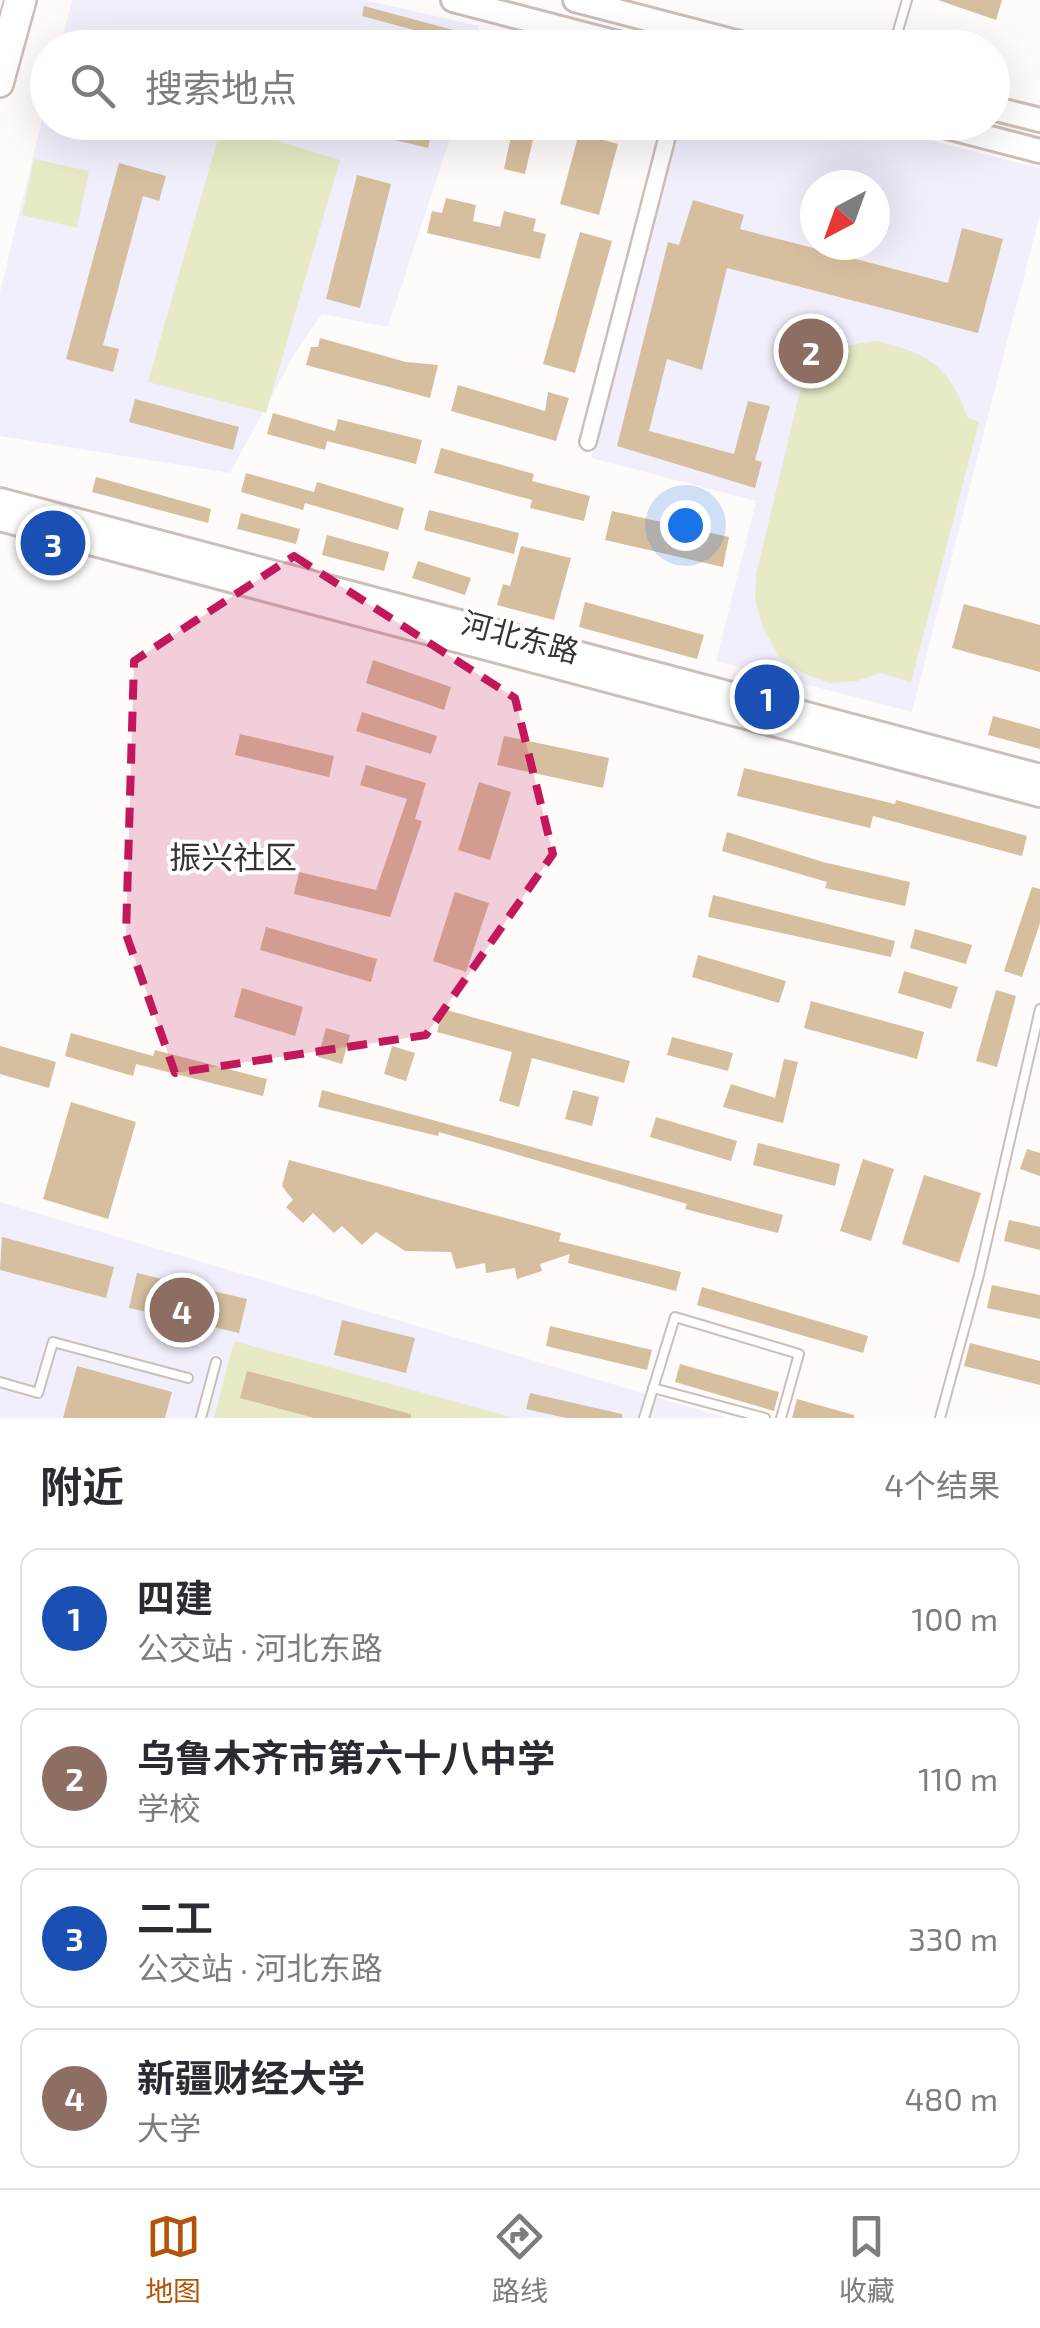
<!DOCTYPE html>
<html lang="zh">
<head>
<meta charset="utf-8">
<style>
	:root { --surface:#fff; --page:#f7f7f7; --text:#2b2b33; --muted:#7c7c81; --line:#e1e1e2; --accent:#b45309 }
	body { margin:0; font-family:"Exo 2","Noto Sans SC",sans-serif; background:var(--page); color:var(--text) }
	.compass { position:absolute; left:800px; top:170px; width:90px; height:90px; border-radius:50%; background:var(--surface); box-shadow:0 10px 40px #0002; rotate:221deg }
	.you { position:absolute; left:685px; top:525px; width:35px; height:35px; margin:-25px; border:8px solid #fff; border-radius:50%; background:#1a73e8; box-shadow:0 0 0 15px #1a73e833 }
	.badge { display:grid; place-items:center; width:65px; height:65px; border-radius:50%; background:var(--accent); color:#fff; font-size:32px; font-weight:700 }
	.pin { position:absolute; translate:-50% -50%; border:5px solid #fff; box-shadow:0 2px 10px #0006 }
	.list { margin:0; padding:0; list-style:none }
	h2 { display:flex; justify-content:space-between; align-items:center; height:130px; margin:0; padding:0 40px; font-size:42px }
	h2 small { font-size:32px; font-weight:400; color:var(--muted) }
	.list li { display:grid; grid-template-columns:65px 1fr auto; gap:30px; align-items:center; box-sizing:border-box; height:140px; margin:0 20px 20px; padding:0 20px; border:2px solid var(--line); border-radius:20px }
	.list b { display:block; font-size:38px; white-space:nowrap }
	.list p { margin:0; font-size:32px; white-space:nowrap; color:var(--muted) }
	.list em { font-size:32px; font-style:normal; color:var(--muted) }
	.icon { flex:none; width:55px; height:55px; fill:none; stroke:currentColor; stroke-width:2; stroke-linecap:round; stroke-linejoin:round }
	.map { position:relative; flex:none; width:1040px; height:1418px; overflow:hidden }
	.search { position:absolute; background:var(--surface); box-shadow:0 10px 40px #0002; left:30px; right:30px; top:30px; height:110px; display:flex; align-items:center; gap:25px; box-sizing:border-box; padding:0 35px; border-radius:55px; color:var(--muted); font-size:38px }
	.sheet { height:770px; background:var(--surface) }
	nav { display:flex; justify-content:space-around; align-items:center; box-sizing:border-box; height:140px; border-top:2px solid var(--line); background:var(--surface); font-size:28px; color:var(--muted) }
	nav a { display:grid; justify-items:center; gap:5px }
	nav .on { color:var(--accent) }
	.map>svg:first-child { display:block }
	.education { fill:#f2effd; fill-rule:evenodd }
	.green { fill:#e7eac5 }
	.building { fill:#d6bf9e }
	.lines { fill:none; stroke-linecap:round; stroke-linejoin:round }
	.lane-casing { stroke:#ccbeb9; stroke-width:12 }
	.street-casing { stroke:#ccbeb9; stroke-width:20 }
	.secondary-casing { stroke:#ccbeb9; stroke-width:28 }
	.primary-casing { stroke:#ccbeb9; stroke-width:30 }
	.lane { stroke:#fff; stroke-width:8 }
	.street { stroke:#fff; stroke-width:15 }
	.secondary { stroke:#fff; stroke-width:22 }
	.primary { stroke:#fff; stroke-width:25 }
	.marked { fill:#c2185b; fill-opacity:0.2; stroke:#c2185b; stroke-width:8; stroke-dasharray:20 12; stroke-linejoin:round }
	.labels { text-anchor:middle; stroke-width:8; stroke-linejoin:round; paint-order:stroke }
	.street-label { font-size:30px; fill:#393432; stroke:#fff }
	.neighbourhood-label { font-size:32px; fill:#393432; stroke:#fff }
</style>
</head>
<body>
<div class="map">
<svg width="1040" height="1418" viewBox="0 0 1040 1418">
	<rect width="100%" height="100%" fill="#fefbfa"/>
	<g class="education">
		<path d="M 72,0 L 365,0 L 479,26 L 474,48 L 60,48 Z"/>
		<path d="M 47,99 L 48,122 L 455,123 L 388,327 L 322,314 L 295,353 L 230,473 L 0,436 L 0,292 Z"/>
		<path d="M 677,123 L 862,123 L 1040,168 L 1040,214 L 912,712 L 716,661 L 756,501 L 591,458 ZM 815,185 L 875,185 L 875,245 L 815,245 Z"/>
		<path d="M 0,1202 L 727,1418 L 0,1418 Z"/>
	</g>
	<g class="green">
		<path d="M 222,124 L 340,160 L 266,413 L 148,382 Z"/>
		<path d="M 34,159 L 89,171 L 77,228 L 22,215 Z"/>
		<path d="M 877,341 C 930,354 949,366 968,418 L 979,422 L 911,682 L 880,673 L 857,681 L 829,683 L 800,672 L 778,655 L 762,625 L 755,598 L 756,575 L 800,391 L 820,365 L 843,346 Z"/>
		<path d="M 234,1341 L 515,1418 L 214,1418 Z"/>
	</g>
	<g class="building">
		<path d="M 938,0 L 1002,0 L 996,20 Z"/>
		<path d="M 364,6 L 468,34 L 466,44 L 362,16 Z"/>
		<path d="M 373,122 L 434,122 L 428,148 L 370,134 Z"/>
		<path d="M 514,122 L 537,122 L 525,174 L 504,169 Z"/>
		<path d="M 579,133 L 618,144 L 599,215 L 560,204 Z"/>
		<path d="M 119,163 L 166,176 L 159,201 L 143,196 L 103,345 L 119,349 L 113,372 L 66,359 Z"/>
		<path d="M 357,175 L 391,184 L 360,308 L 326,299 Z"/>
		<path d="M 446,198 L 476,205 L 473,221 L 500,227 L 504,211 L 536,219 L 533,231 L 546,234 L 540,259 L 427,233 L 432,211 L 442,213 Z"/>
		<path d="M 693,200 L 744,215 L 740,229 L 948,283 L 962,228 L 1003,239 L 978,333 L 727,268 L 702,370 L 667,359 L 649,431 L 734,454 L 748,401 L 770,406 L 755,460 L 762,462 L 755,488 L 617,446 L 668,242 L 679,245 Z"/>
		<path d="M 580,232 L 612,241 L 575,373 L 543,364 Z"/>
		<path d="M 320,338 L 406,362 L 438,365 L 430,398 L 306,365 L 311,347 L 318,347 Z"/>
		<path d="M 458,385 L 545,411 L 548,392 L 569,398 L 556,441 L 451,411 Z"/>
		<path d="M 135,399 L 239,427 L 233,450 L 129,422 Z"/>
		<path d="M 273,413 L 335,431 L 338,419 L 422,440 L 416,464 L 327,441 L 325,450 L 267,434 Z"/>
		<path d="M 441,448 L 534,474 L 532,481 L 590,496 L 584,521 L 530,508 L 532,500 L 434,473 Z"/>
		<path d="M 246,473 L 314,492 L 317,482 L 404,508 L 398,530 L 305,503 L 303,510 L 241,492 Z"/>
		<path d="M 96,477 L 211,509 L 208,523 L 92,492 Z"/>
		<path d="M 429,510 L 519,533 L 514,554 L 424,530 Z"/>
		<path d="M 612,511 L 729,537 L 723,567 L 605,540 Z"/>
		<path d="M 241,513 L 300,529 L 296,544 L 237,529 Z"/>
		<path d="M 327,535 L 389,552 L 384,571 L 322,555 Z"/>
		<path d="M 521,546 L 571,558 L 554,620 L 497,605 L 503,584 L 510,586 Z"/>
		<path d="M 418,561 L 471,578 L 465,595 L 412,578 Z"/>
		<path d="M 585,602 L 704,635 L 697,659 L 579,627 Z"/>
		<path d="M 964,604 L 1040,625 L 1040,672 L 952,648 Z"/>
		<path d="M 373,660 L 451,687 L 444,710 L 366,683 Z"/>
		<path d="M 362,712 L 437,736 L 431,754 L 356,731 Z"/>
		<path d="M 993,716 L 1040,729 L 1040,749 L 988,735 Z"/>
		<path d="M 240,734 L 334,756 L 329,777 L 235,755 Z"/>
		<path d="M 504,736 L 609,758 L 603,788 L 497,765 Z"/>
		<path d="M 366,765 L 426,783 L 415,819 L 422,821 L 390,917 L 294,894 L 299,872 L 376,890 L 407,799 L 360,785 Z"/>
		<path d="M 744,768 L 895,804 L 896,800 L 1027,836 L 1022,856 L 873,816 L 870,828 L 737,796 Z"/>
		<path d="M 479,782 L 511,792 L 490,860 L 458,850 Z"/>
		<path d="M 727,832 L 823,862 L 910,882 L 905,906 L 825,888 L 827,882 L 722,851 Z"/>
		<path d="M 1032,887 L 1040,889 L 1040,923 L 1022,977 L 1004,971 Z"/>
		<path d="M 455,892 L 489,903 L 466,972 L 433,961 Z"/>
		<path d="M 713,895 L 895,941 L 891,957 L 708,917 Z"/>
		<path d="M 266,927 L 377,959 L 371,982 L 260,950 Z"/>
		<path d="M 915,929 L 972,945 L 966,964 L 910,948 Z"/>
		<path d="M 698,955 L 786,981 L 779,1003 L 692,977 Z"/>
		<path d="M 904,971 L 958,987 L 951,1009 L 898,993 Z"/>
		<path d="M 242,988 L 303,1007 L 295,1036 L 234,1017 Z"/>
		<path d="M 996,990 L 1016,996 L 997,1067 L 976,1061 Z"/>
		<path d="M 811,1001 L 924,1032 L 917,1059 L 804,1028 Z"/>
		<path d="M 443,1009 L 630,1061 L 624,1083 L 532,1058 L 519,1107 L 499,1101 L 512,1052 L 437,1032 Z"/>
		<path d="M 326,1028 L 350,1035 L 342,1064 L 318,1057 Z"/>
		<path d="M 71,1033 L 153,1056 L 155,1050 L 267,1079 L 263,1096 L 136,1064 L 133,1076 L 65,1056 Z"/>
		<path d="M 672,1037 L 733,1053 L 728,1071 L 667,1055 Z"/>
		<path d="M 0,1046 L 56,1062 L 49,1088 L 0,1074 Z"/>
		<path d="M 392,1046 L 415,1053 L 406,1081 L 384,1074 Z"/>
		<path d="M 784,1059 L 798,1062 L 783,1123 L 723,1107 L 731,1084 L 775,1098 Z"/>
		<path d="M 322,1090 L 783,1215 L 778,1233 L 685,1209 L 687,1204 L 439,1132 L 438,1136 L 318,1107 Z"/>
		<path d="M 573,1090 L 599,1097 L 592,1126 L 565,1119 Z"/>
		<path d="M 71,1102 L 136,1122 L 108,1219 L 43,1199 Z"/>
		<path d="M 656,1117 L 737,1141 L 731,1161 L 650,1137 Z"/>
		<path d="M 758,1143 L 840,1164 L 835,1186 L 753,1165 Z"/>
		<path d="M 1027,1149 L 1040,1153 L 1040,1176 L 1020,1169 Z"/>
		<path d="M 863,1159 L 894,1169 L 871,1241 L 840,1231 Z"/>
		<path d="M 289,1160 L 561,1233 L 559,1241 L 681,1272 L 676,1291 L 568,1263 L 570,1254 L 540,1264 L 542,1271 L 517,1279 L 515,1268 L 486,1273 L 485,1263 L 456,1269 L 451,1252 L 405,1251 L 376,1232 L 362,1245 L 342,1226 L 334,1233 L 313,1213 L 303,1223 L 286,1207 L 293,1200 L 282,1186 Z"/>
		<path d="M 924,1175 L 981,1193 L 959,1263 L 902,1244 Z"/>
		<path d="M 1009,1220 L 1040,1227 L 1040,1250 L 1004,1241 Z"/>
		<path d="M 2,1237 L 114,1267 L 106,1298 L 0,1270 Z"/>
		<path d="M 137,1273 L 247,1299 L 239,1333 L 129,1308 Z"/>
		<path d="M 992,1285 L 1040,1295 L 1040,1319 L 987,1308 Z"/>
		<path d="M 702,1287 L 868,1336 L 863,1353 L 697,1305 Z"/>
		<path d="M 342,1320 L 415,1338 L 406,1373 L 334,1355 Z"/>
		<path d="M 550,1326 L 652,1350 L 647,1370 L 546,1346 Z"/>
		<path d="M 970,1343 L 1040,1361 L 1040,1385 L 964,1366 Z"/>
		<path d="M 680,1364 L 779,1392 L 774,1411 L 675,1382 Z"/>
		<path d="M 77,1366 L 172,1392 L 165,1418 L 63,1418 Z"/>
		<path d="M 247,1371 L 411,1414 L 411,1418 L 314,1418 L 240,1398 Z"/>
		<path d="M 530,1393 L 622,1414 L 622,1418 L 566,1418 L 526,1409 Z"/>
		<path d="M 797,1399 L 854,1415 L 854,1418 L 792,1418 Z"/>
	</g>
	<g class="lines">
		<g class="lane-casing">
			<g id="lane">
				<path d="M 0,34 L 9,0"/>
				<path d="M 893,48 L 907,0"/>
				<path d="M 0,1382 L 38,1393 L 53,1342 L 188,1378"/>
				<path d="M 653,1388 L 765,1418"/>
				<path d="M 201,1418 L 216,1362"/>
				<path d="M 644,1418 L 675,1317 L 799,1354 L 781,1418"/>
				<path d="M 940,1418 L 979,1275 L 1040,1009"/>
			</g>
		</g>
		<g class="street-casing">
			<path id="street" d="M 588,442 L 671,122"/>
		</g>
		<g class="secondary-casing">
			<g id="secondary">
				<path d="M 453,0 L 637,48"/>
				<path d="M 575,0 L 759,48"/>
				<path d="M 992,108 L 1040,120"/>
				<path d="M 928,122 L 1040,151"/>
				<path d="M 0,500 L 1040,776"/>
				<path d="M 0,519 L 1040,795"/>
			</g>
		</g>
		<g class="primary-casing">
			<path id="primary" d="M 0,84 L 23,0"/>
		</g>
		<use href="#lane" class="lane"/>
		<use href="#street" class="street"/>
		<use href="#secondary" class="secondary"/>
		<use href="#primary" class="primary"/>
	</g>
	<path class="marked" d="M 294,556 L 515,698 L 553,854 L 426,1035 L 175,1073 L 126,934 L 134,661 Z"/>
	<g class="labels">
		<g class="street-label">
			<text transform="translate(520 638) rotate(15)" y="10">河北东路</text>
		</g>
		<g class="neighbourhood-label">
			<text x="233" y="869">振兴社区</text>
		</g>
	</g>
</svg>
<svg class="compass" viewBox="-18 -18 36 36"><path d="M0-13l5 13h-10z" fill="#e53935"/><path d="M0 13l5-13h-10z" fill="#7c7c81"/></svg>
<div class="you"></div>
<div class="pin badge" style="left:767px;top:697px;background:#1a4fb4">1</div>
<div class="pin badge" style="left:811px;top:351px;background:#8d6e63">2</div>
<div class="pin badge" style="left:53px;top:543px;background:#1a4fb4">3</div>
<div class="pin badge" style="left:182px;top:1310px;background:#8d6e63">4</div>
<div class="search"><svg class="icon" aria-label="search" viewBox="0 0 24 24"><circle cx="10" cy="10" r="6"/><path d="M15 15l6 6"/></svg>搜索地点</div>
</div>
<section class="sheet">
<h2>附近<small>4个结果</small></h2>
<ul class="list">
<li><span class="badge" style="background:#1a4fb4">1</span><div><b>四建</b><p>公交站 · 河北东路</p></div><em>100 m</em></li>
<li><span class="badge" style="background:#8d6e63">2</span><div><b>乌鲁木齐市第六十八中学</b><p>学校</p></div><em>110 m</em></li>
<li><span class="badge" style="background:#1a4fb4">3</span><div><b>二工</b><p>公交站 · 河北东路</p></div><em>330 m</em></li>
<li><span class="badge" style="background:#8d6e63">4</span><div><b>新疆财经大学</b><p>大学</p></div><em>480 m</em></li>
</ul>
</section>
<nav>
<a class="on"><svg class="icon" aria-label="map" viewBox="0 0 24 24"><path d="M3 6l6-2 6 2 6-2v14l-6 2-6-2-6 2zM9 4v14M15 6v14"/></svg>地图</a>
<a><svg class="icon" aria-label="directions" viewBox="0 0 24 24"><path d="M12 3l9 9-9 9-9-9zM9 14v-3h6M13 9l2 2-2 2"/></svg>路线</a>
<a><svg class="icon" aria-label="saved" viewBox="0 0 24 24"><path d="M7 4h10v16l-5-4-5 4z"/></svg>收藏</a>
</nav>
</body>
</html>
